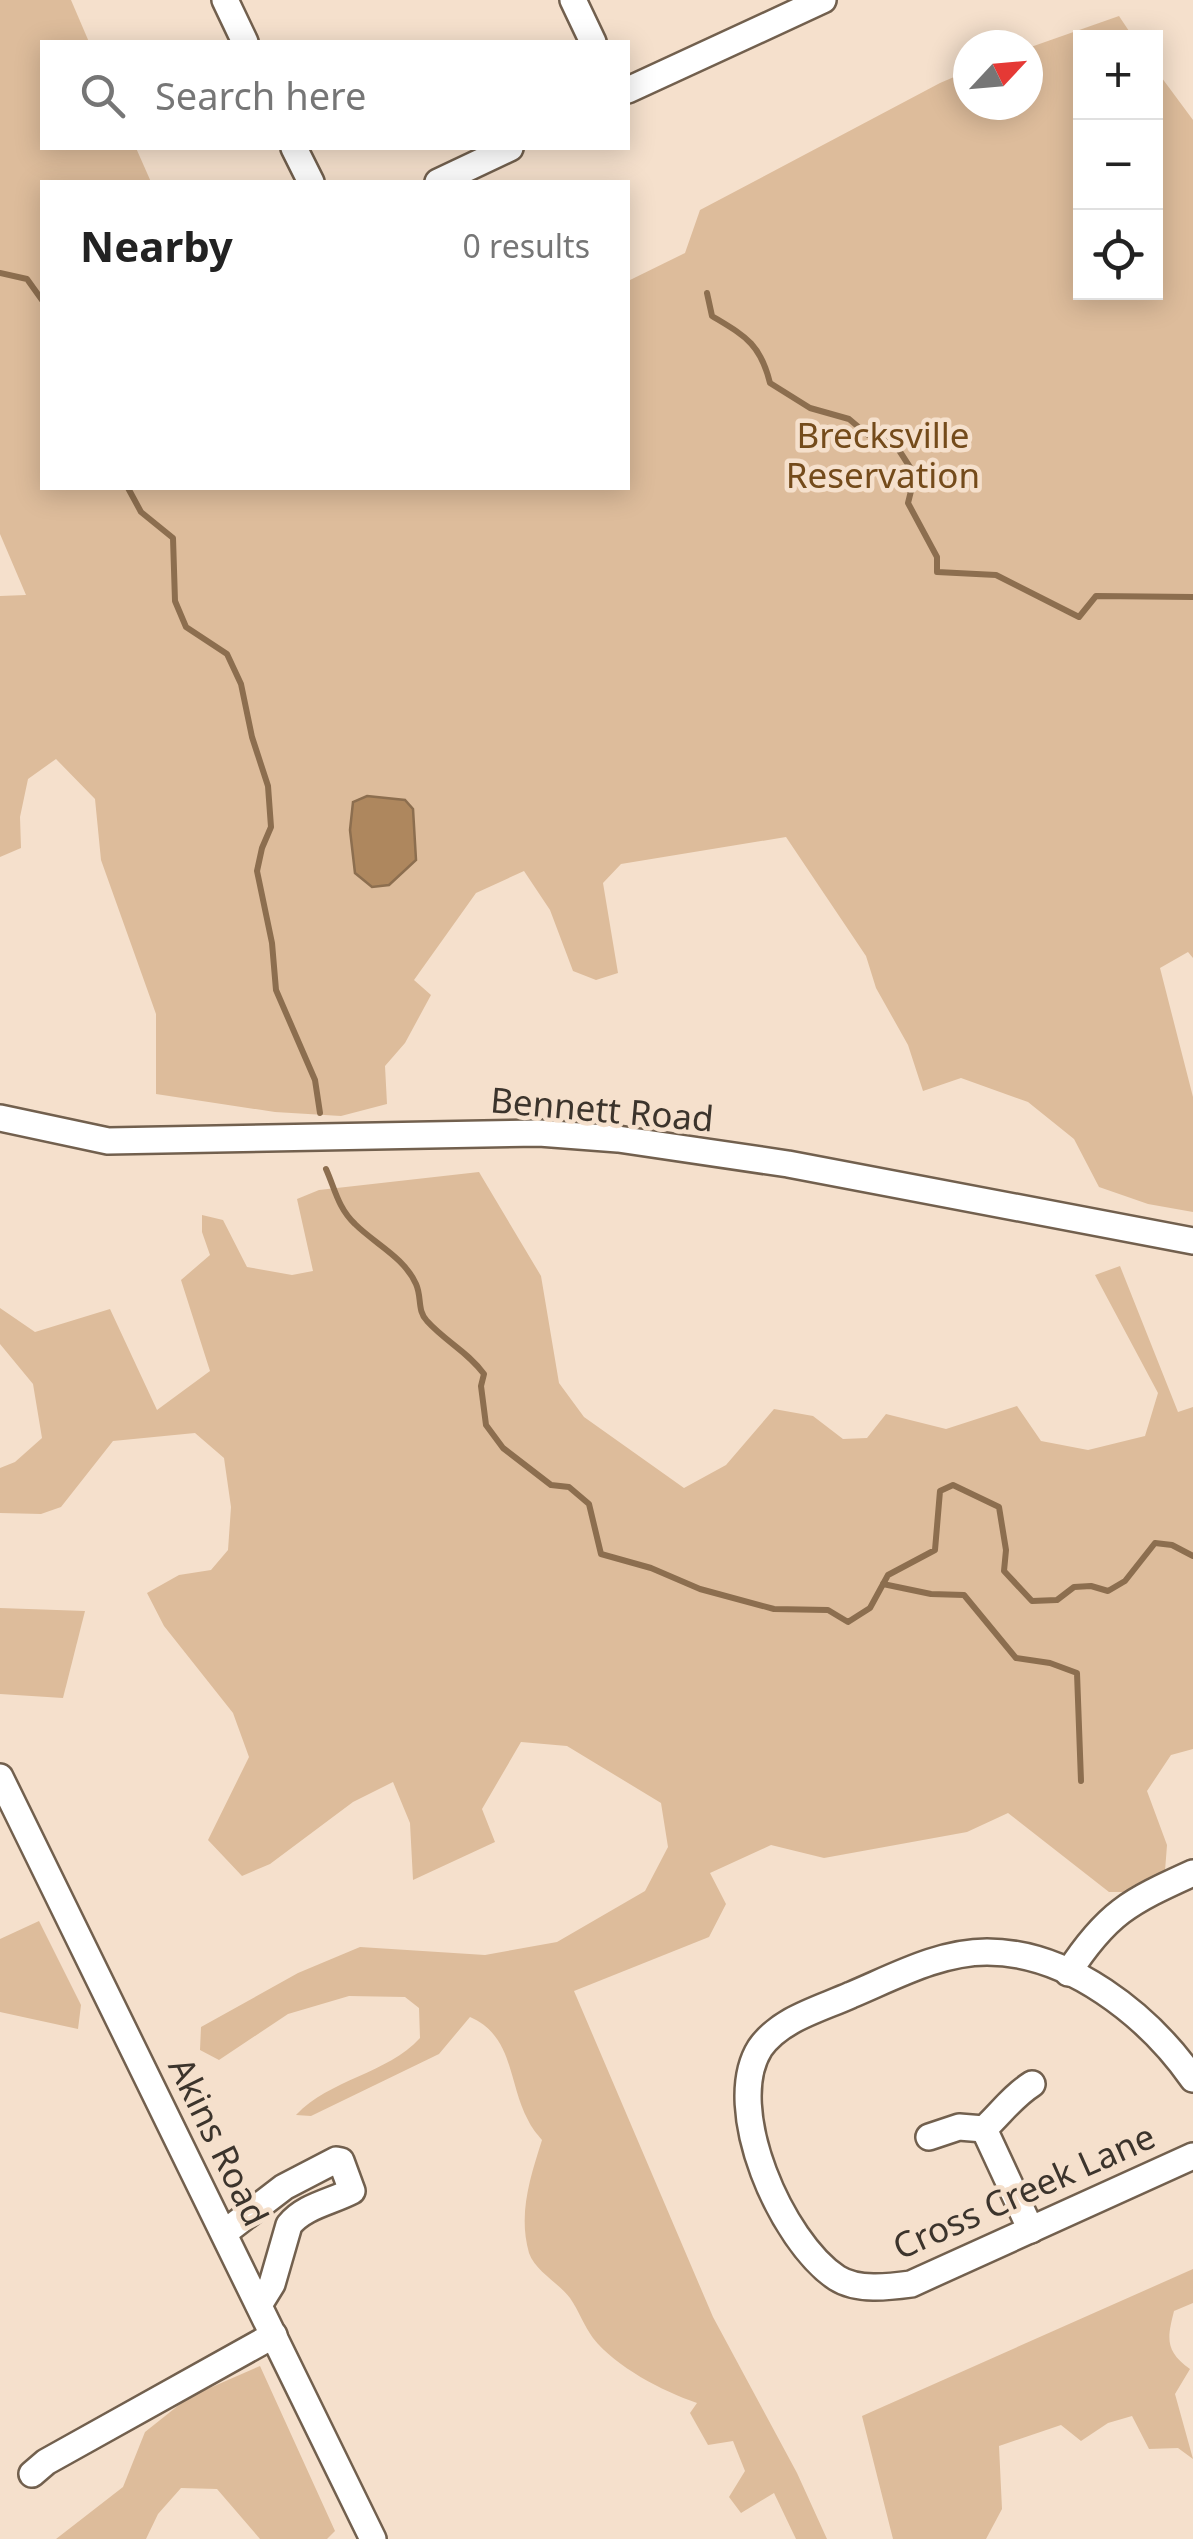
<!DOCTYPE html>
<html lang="en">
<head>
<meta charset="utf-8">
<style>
	:root { --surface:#fff; --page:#f6f6f6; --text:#222; --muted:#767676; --line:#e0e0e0 }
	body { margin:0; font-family:"Noto Sans",sans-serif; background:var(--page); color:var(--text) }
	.controls { position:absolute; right:30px; top:30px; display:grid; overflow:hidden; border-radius:0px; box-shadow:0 5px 25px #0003 }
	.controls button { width:90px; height:90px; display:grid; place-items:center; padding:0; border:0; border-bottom:2px solid var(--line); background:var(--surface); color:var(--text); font:50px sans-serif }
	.compass { position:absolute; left:953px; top:30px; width:90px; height:90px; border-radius:50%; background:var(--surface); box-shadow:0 5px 25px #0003; rotate:64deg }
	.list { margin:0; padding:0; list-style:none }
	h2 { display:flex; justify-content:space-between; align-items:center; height:130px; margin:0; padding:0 40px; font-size:42px }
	h2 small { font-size:32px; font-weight:400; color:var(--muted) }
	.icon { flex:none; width:55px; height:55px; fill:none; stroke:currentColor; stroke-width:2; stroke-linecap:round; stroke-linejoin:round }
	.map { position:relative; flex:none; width:1193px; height:2539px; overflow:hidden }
	.search { position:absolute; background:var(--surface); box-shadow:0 5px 25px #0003; left:40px; top:40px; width:590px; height:110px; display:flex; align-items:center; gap:25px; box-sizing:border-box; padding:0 35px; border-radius:0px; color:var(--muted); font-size:38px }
	.panel { position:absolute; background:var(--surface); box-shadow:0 5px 25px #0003; left:40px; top:180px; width:590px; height:310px; border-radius:0px }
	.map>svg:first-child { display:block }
	.green { fill:#ddbc9b }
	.water { fill:#ae875e; stroke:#8c6e4f; stroke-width:2.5 }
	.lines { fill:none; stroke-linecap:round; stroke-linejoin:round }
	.stream { stroke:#8c6e4f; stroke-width:6 }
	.minor-casing { stroke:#72604e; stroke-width:30 }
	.minor { stroke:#fff; stroke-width:25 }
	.labels { text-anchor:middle; stroke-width:9; stroke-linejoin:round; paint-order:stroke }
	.park-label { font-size:35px; fill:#744b1b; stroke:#f5e0cc }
	.street-label { font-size:35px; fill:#3c342c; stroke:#f5e0cc }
</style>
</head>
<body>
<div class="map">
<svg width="1193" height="2539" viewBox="0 0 1193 2539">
	<rect width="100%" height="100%" fill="#f5e0cc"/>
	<g class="green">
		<path d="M 0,0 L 71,0 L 89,42 L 42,42 L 42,148 L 136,148 L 151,182 L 42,182 L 42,488 L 628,488 L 628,281 L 685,253 L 700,210 L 940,83 L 968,71 L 968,105 L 1028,105 L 1028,48 L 1119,16 L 1133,37 L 1080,38 L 1080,292 L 1156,292 L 1156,70 L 1193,120 L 1193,958 L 1188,952 L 1160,968 L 1193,1097 L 1193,1212 L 1148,1204 L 1099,1187 L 1074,1139 L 1028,1102 L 961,1078 L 923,1091 L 908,1045 L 876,988 L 866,956 L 786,837 L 621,864 L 603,883 L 618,973 L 596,980 L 573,971 L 550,910 L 524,871 L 476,893 L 414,980 L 431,995 L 405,1043 L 385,1066 L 387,1104 L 341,1116 L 275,1112 L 156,1094 L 156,1014 L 101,860 L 95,799 L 56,759 L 28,779 L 20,817 L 21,848 L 0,857 L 0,596 L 26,595 L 0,534 Z"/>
		<path d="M 479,1172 L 541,1276 L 559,1383 L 584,1417 L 684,1488 L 726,1465 L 774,1409 L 813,1416 L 843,1439 L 867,1438 L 886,1414 L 946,1429 L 1017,1406 L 1041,1441 L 1088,1450 L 1145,1436 L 1158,1393 L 1095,1275 L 1120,1266 L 1178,1412 L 1193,1407 L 1193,1749 L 1171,1755 L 1147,1791 L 1167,1845 L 1165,1871 L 1126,1892 L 1109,1892 L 1008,1813 L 967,1832 L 824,1858 L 771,1845 L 710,1873 L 726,1904 L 709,1937 L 574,1991 L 713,2317 L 797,2473 L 827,2539 L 796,2539 L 774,2493 L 741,2513 L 729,2497 L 745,2471 L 733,2441 L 708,2445 L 690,2413 L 697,2403 C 662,2391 616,2367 593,2338 C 584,2326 579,2311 570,2298 C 559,2283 535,2271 529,2253 C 518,2214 530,2178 542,2140 C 537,2134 531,2127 528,2120 C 508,2083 514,2036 470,2017 L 439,2054 L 311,2116 L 296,2115 C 330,2079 387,2074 420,2038 L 419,2008 L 405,1997 L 349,1996 L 288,2014 L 219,2060 L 200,2050 L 201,2027 L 298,1973 L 360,1947 L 485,1955 L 557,1942 L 645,1891 L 668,1847 L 661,1803 L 567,1746 L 521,1742 L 482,1809 L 495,1842 L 413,1880 L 410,1823 L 393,1782 L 353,1802 L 270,1864 L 242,1876 L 208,1840 L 249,1757 L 233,1713 L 164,1626 L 147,1593 L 179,1575 L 211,1570 L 228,1550 L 231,1507 L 224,1458 L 195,1433 L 113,1441 L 61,1507 L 41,1514 L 0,1513 L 0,1468 L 15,1462 L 42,1438 L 33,1384 L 0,1344 L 0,1308 L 35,1332 L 110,1309 L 157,1410 L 210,1371 L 181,1280 L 210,1255 L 202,1232 L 202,1215 L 223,1220 L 247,1267 L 292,1275 L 313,1271 L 297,1199 L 319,1190 Z"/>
		<path d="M 0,1608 L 85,1611 L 63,1698 L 0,1694 Z"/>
		<path d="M 39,1921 L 81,2005 L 78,2029 L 0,2012 L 0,1939 Z"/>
		<path d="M 1193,2269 L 1193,2303 L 1174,2311 C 1167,2339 1165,2351 1190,2369 L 1175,2394 L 1193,2459 L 1178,2448 L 1149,2449 L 1132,2416 L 1108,2423 L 1081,2441 L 1061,2425 L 999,2446 L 1002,2509 L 986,2539 L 893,2539 L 862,2416 Z"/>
		<path d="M 260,2366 L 335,2531 L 327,2539 L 260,2539 L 217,2489 L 181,2488 L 158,2514 L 146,2539 L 56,2539 L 123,2487 L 145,2432 L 189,2397 Z"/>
	</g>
	<path class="water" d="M 367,796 L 405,800 L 413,809 L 416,860 L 389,885 L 372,887 L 355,873 L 350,830 L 353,802 Z"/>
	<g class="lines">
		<g class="stream">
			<path d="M 0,273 L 27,279 L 42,300"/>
			<path d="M 707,293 L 712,316 C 745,336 760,343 770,383 L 810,408 L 849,419 L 868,435 L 895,444 L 915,475 L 908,503 L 937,557 L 937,572 L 996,575 L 1079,617 L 1096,596 L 1193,597"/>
			<path d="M 128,488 L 141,512 L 173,538 L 175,601 L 186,627 L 227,654 L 241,684 L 252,737 L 268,786 L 271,827 L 262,848 L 257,871 L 272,943 L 276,990 L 315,1080 L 320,1113"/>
			<path d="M 326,1169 C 335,1189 338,1208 355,1224 C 375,1244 404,1257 416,1284 C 422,1297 417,1311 427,1321 C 446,1342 467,1351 484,1374 L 481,1386 L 486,1425 L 503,1448 L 551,1485 L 569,1487 L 589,1504 L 601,1554 L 651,1568 L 700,1589 L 774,1609 L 828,1610 L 848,1622 L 870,1608 L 888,1575 L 935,1550 L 940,1491 L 953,1485 L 999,1507 L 1006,1550 L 1004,1571 L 1032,1601 L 1057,1600 L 1074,1587 L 1091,1586 L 1108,1591 L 1125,1581 L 1155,1543 L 1172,1545 L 1193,1556"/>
			<path d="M 883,1584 L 931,1594 L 964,1595 L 1016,1658 L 1050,1663 L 1077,1673 L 1081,1781"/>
		</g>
		<g class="minor-casing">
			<g id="minor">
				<path d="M 225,0 L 245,42"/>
				<path d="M 573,0 L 593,42"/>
				<path d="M 628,90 L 823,0"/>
				<path d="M 294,148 L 311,182"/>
				<path d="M 438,182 L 510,148"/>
				<path d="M 0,1118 L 108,1141 L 539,1133 L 618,1139 L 788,1164 L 1193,1241"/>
				<path d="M 0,1777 L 373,2539"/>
				<path d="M 1068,1973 C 1107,1913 1129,1902 1193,1873"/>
				<path d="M 1193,2079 C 1148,2015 1069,1952 987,1952 C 939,1952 894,1977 851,1995 C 820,2009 780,2019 760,2048 C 722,2108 782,2242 837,2278 C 857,2291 889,2287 911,2284 L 1193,2156"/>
				<path d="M 984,2129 L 1031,2230"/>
				<path d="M 929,2137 L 959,2127 L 984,2129 C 1001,2113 1013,2096 1032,2084"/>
				<path d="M 224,2233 L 284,2187 L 336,2160 L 341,2161 L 352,2191 C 331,2202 304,2206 289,2225 L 272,2284 L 259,2305"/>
				<path d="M 32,2474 L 46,2462 L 274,2335"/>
			</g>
		</g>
		<use href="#minor" class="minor"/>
	</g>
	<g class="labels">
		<g class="park-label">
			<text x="883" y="448">Brecksville<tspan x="883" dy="40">Reservation</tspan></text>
		</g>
		<g class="street-label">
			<text transform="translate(602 1110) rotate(5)" y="12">Bennett Road</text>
			<text transform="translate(218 2142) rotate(64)" y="12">Akins Road</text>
			<text transform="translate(1024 2192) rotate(-24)" y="12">Cross Creek Lane</text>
		</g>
	</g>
</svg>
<div class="controls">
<button>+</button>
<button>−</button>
<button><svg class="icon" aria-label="locate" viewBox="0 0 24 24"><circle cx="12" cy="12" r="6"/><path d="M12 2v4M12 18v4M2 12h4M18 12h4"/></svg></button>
</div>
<svg class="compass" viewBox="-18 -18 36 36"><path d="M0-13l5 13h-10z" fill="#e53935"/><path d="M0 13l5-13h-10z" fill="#767676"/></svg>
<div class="search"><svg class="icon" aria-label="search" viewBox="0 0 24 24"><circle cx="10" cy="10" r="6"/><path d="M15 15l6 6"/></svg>Search here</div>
<section class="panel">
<h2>Nearby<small>0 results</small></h2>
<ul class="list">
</ul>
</section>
</div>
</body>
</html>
